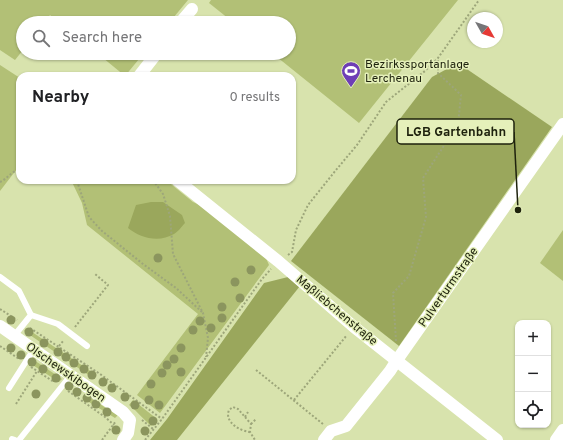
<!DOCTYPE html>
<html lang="en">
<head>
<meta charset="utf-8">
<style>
	:root { --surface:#fff; --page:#f6f6f6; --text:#202124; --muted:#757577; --line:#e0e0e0 }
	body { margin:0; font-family:Overpass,sans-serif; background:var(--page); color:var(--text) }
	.controls { position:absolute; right:12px; bottom:12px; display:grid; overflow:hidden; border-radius:8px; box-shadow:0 1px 3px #0004 }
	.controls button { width:36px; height:36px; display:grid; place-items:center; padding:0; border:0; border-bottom:1px solid var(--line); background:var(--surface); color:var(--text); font:20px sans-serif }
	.compass { position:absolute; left:467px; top:12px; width:36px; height:36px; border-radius:50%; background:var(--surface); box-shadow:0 1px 3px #0004; rotate:130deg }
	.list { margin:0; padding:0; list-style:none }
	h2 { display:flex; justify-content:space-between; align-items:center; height:52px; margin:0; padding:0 16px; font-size:17px }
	h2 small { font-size:13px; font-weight:400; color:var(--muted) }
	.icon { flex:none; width:22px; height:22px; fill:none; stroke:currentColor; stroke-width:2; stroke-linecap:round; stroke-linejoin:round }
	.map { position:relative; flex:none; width:563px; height:440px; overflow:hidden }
	.search { position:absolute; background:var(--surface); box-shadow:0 1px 3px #0004; left:16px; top:16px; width:280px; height:44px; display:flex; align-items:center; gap:10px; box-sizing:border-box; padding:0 14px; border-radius:22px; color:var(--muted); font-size:15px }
	.panel { position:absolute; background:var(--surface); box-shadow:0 1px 3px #0004; left:16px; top:72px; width:280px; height:112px; border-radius:12px }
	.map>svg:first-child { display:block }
	.green { fill:#b2c076 }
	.forest { fill:#9aa75c }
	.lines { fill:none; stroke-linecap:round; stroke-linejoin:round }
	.path { stroke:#9da67a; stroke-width:2; stroke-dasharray:2 2; stroke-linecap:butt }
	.lane { stroke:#fff; stroke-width:6 }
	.street { stroke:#fff; stroke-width:12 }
	.tree { fill:#8b955e }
	.labels { text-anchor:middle; stroke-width:3; stroke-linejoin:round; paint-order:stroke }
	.poi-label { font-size:12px; fill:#1e220d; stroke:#e5f0ba; text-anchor:start }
	.street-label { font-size:12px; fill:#1e220d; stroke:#e5f0ba }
	.leader { fill:none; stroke:#1e220d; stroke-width:1.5 }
	.callout-dot { fill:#1e220d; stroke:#e5f0ba; stroke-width:1.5 }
	.callout { fill:#e5f0ba; stroke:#1e220d; stroke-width:1.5 }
	.callout-label { font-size:13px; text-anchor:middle; font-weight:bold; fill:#1e220d }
</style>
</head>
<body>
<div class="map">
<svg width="563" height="440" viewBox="0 0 563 440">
	<rect width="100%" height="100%" fill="#d8e3ad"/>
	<g class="green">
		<path d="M 0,0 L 188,0 L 169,23 L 59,23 L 50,15 L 44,23 L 23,23 L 23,50 L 15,60 L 0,50 Z"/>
		<path d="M 211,0 L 458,0 L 359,123 L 272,53 L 289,53 L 289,23 L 234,23 L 209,3 Z"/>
		<path d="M 97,53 L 144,53 L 125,76 Z"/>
		<path d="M 0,65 L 20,78 L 20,165 L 0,191 Z"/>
		<path d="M 71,180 L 166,180 L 193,202 L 213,211 L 266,258 L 269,265 L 160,413 L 137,395 L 198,314 L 87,225 L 82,203 Z"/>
		<path d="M 563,230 L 563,281 L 540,263 Z"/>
		<path d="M 26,328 L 95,374 L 93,378 L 24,331 Z"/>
		<path d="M 31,358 L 62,379 L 59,382 L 28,362 Z"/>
		<path d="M 86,395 L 106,408 L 110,407 L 119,414 L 115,418 L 84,399 Z"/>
		<path d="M 133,400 L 157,419 L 151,426 C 143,419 137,411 129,405 Z"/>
	</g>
	<g class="forest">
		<path d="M 458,63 L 552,127 L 399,346 L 291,261 L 432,77 Z"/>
		<path d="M 151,202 L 163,202 L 182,215 L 185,223 C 182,226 178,232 174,234 C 159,243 140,238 128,228 L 136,205 Z"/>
		<path d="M 288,277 L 300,286 L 177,440 L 150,440 L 167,419 L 264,283 Z"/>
	</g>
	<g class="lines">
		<g class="path">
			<path d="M 69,180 L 77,181 L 89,217 L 102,231 L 143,264 L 176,288 L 203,313"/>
			<path d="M 153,180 L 163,194 L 170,216 L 173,254 L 203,313 L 208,338 L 206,357"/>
			<path d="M 0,182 C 7,179 12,171 20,169"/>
			<path d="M 288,255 L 292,252 L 296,230 L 308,205 L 336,170 L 357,145 L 386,102 L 425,71 L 438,58 L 479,0"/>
			<path d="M 0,309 L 17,320"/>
			<path d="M 75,327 L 108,285 L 95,274"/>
			<path d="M 30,328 L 100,374 L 162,419"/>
			<path d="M 396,341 L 393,293 L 409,276 L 426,217 L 423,178 L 458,124 L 461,95 L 438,73 L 438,60"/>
			<path d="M 0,346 L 19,359"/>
			<path d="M 59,346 L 64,340"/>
			<path d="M 31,367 L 54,382"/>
			<path d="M 256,370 L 323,424"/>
			<path d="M 68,391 L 105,417 L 114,425"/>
			<path d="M 294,400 L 347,335"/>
			<path d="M 16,404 L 37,371"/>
			<path d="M 245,417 L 248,412"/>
			<path d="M 142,420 L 153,429"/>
			<path d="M 251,424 L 256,419"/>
			<path d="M 250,432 C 240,431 224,422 229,410 L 233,407 L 238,409 L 251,424 L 250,432 L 255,440"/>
			<path d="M 102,440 L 116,421"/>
			<path d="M 145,440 L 162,419 L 262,279 L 271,269"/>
		</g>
		<g class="lane">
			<path d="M 0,277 L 19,291 L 31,315 L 14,336"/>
			<path d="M 31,315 L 58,324 L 87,346"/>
			<path d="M 9,388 L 34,349"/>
			<path d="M 12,439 L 15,440"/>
			<path d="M 19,440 L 71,375"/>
		</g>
		<g class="street">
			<path d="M 180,23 L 192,9"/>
			<path d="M 139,76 L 157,53"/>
			<path d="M 177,180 L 278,261 L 354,327 L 497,440"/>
			<path d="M 0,326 L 123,412 L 130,420 L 128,433 L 123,440"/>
			<path d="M 324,440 L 331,431 L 346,426 L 390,371 L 397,360 L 563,124"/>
			<path d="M 556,440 L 563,430"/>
		</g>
	</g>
	<g class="tree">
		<circle cx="158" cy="258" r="4.5"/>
		<circle cx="251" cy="270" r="4.5"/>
		<circle cx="235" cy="282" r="4.5"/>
		<circle cx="240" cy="298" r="4.5"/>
		<circle cx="222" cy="307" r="4.5"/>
		<circle cx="222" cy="318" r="4.5"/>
		<circle cx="11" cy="320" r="4.5"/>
		<circle cx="200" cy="321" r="4.5"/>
		<circle cx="211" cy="328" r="4.5"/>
		<circle cx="193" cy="330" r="4.5"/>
		<circle cx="29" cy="332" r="4.5"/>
		<circle cx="44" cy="343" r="4.5"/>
		<circle cx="11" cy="348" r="4.5"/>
		<circle cx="181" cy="348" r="4.5"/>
		<circle cx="58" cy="352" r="4.5"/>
		<circle cx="21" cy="355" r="4.5"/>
		<circle cx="66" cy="357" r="4.5"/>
		<circle cx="174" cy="359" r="4.5"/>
		<circle cx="32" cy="362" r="4.5"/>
		<circle cx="74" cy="363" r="4.5"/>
		<circle cx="167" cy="365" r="4.5"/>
		<circle cx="43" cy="369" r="4.5"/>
		<circle cx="84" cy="369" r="4.5"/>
		<circle cx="181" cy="372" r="4.5"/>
		<circle cx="162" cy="373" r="4.5"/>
		<circle cx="92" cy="375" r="4.5"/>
		<circle cx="56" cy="378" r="4.5"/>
		<circle cx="103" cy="382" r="4.5"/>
		<circle cx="151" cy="384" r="4.5"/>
		<circle cx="69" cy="386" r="4.5"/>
		<circle cx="112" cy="388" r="4.5"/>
		<circle cx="77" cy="392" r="4.5"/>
		<circle cx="36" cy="394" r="4.5"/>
		<circle cx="125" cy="397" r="4.5"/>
		<circle cx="87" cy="398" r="4.5"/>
		<circle cx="149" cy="400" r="4.5"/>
		<circle cx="96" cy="404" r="4.5"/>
		<circle cx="135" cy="405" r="4.5"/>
		<circle cx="159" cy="405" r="4.5"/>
		<circle cx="107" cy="412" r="4.5"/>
		<circle cx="153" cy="421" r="4.5"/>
		<circle cx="116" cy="430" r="4.5"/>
		<circle cx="145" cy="431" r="4.5"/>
	</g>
	<defs>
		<g id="stadium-pin" transform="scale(1)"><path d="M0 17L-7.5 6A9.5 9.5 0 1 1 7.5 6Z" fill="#6e3eb6" stroke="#e5f0ba"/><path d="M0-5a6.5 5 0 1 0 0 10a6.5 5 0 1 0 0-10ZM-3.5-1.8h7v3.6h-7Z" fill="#fff"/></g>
	</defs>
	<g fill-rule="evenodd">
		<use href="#stadium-pin" x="351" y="71"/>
	</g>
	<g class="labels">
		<g class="poi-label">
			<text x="365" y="68">Bezirkssportanlage<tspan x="365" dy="14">Lerchenau</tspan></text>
		</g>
		<g class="street-label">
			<text transform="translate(448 287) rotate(-55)" y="4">Pulverturmstraße</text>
			<text transform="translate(337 310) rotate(40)" y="4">Maßliebchenstraße</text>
			<text transform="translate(66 372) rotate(35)" y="4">Olschewskibogen</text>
		</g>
	</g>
	<path class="leader" d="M518 210L514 132"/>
	<circle class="callout-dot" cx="518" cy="210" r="4"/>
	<rect class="callout" x="397" y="119" width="117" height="25" rx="4"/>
	<g class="callout-label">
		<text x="456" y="136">LGB Gartenbahn</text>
	</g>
</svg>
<div class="controls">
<button>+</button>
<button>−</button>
<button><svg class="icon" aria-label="locate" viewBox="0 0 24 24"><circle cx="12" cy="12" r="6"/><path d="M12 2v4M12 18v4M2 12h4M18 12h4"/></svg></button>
</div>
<svg class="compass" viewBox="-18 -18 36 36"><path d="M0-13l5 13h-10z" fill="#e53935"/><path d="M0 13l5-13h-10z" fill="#757577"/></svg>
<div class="search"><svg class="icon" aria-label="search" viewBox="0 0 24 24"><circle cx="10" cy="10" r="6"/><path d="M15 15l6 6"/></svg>Search here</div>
<section class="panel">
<h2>Nearby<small>0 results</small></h2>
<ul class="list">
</ul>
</section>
</div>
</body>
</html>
